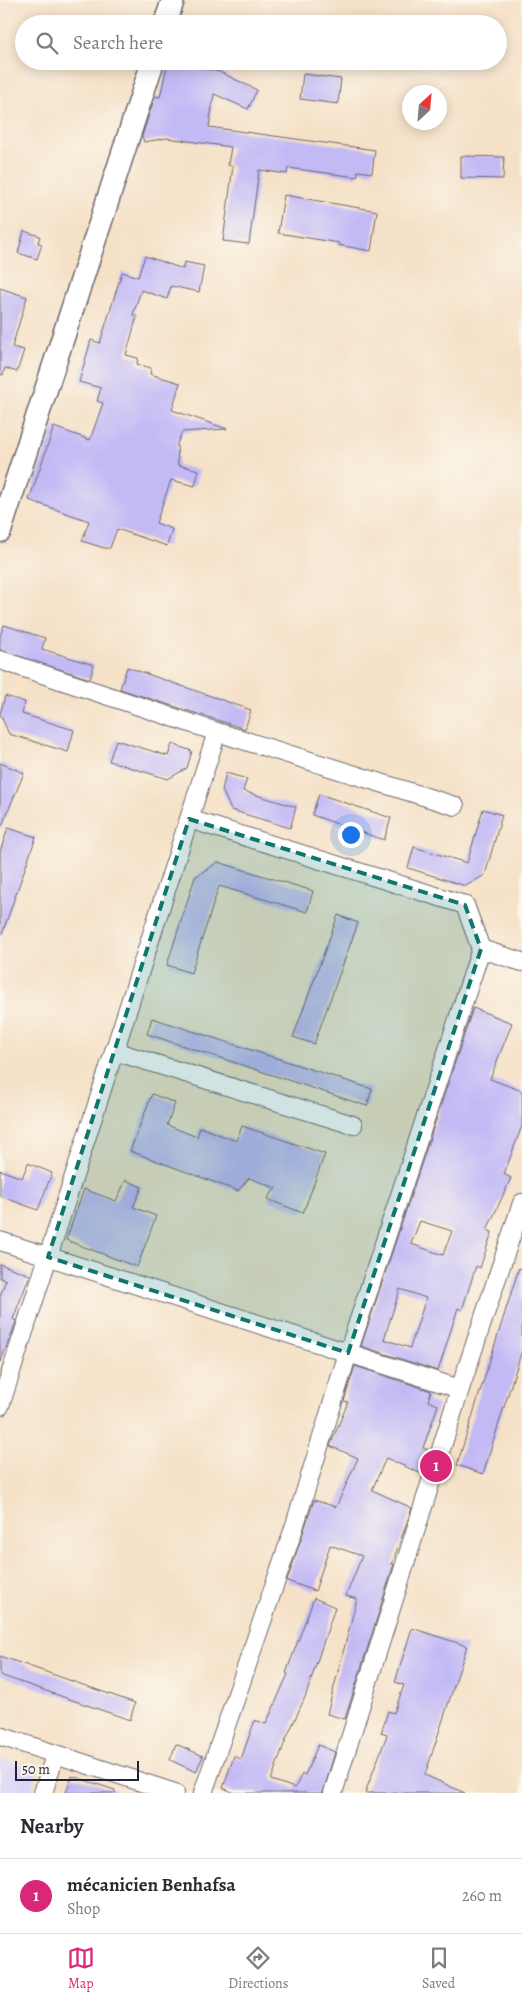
<!DOCTYPE html>
<html lang="en">
<head>
<meta charset="utf-8">
<style>
	:root { --surface:#fff; --page:#f2f2f3; --text:#2b2b33; --muted:#7c7c81; --line:#e1e1e2; --accent:#db2777 }
	body { margin:0; font-family:Alegreya,serif; background:var(--page); color:var(--text) }
	.compass { position:absolute; left:402px; top:85px; width:45px; height:45px; border-radius:50%; background:var(--surface); box-shadow:0 2px 12px #0003; rotate:26deg }
	.scale { position:absolute; left:15px; bottom:12px; width:124px; box-sizing:border-box; padding-left:5px; border:2px solid #22223b; border-top:0; font-size:14px; line-height:18px; white-space:nowrap; color:#22223b; -webkit-text-stroke:4px #fbf7ec; paint-order:stroke }
	.you { position:absolute; left:350px; top:834px; width:18px; height:18px; margin:-12px; border:4px solid #fff; border-radius:50%; background:#1a73e8; box-shadow:0 0 0 8px #1a73e833 }
	.badge { display:grid; place-items:center; width:32px; height:32px; border-radius:50%; background:var(--accent); color:#fff; font-size:16px; font-weight:700 }
	.pin { position:absolute; translate:-50% -50%; border:2px solid #fff; box-shadow:0 1px 5px #0006 }
	.list { margin:0; padding:0; list-style:none }
	h2 { display:flex; justify-content:space-between; align-items:center; height:65px; margin:0; padding:0 20px; font-size:21px }
	h2 small { font-size:16px; font-weight:400; color:var(--muted) }
	.list li { display:grid; grid-template-columns:32px 1fr auto; gap:15px; align-items:center; box-sizing:border-box; height:75px; padding:0 20px; border-top:1px solid var(--line) }
	.list b { display:block; font-size:19px; white-space:nowrap }
	.list p { margin:0; font-size:16px; white-space:nowrap; color:var(--muted) }
	.list em { font-size:16px; font-style:normal; color:var(--muted) }
	.icon { flex:none; width:28px; height:28px; fill:none; stroke:currentColor; stroke-width:2; stroke-linecap:round; stroke-linejoin:round }
	.map { position:relative; flex:none; width:522px; height:1793px; overflow:hidden }
	.search { position:absolute; background:var(--surface); box-shadow:0 2px 12px #0003; left:15px; right:15px; top:15px; height:55px; display:flex; align-items:center; gap:12px; box-sizing:border-box; padding:0 18px; border-radius:28px; color:var(--muted); font-size:19px }
	.sheet { height:140px; background:var(--surface) }
	nav { display:flex; justify-content:space-around; align-items:center; box-sizing:border-box; height:70px; border-top:1px solid var(--line); background:var(--surface); font-size:14px; color:var(--muted) }
	nav a { display:grid; justify-items:center; gap:2px }
	nav .on { color:var(--accent) }
	.map>svg:first-child { display:block }
	.built { fill:#dcd6f6 }
	.building { fill:#c2b9f5; fill-rule:evenodd }
	.lines { fill:none; stroke-linecap:round; stroke-linejoin:round }
	.minor-casing { stroke:#6c656c; stroke-width:20 }
	.major-casing { stroke:#6c656c; stroke-width:25 }
	.minor { stroke:#fff; stroke-width:18 }
	.major { stroke:#fff; stroke-width:22 }
	.marked { fill:#0f766e; fill-opacity:0.2; stroke:#0f766e; stroke-width:4; stroke-dasharray:10 6; stroke-linejoin:round }
</style>
</head>
<body>
<div class="map">
<svg width="522" height="1793" viewBox="0 0 522 1793">
	<rect width="100%" height="100%" fill="#fbf7ec"/>
	<filter id="ink" filterUnits="userSpaceOnUse"><feTurbulence type="fractalNoise" baseFrequency=".02" numOctaves="2"/><feDisplacementMap in="SourceGraphic" scale="10" xChannelSelector="R" yChannelSelector="G"/><feConvolveMatrix kernelMatrix="1 2 1 2 8 2 1 2 1" color-interpolation-filters="sRGB"/></filter>
	<filter id="wash" filterUnits="userSpaceOnUse"><feTurbulence type="fractalNoise" baseFrequency=".0096" numOctaves="4" result="noise"/><feDisplacementMap in="SourceGraphic" scale="20" xChannelSelector="R" yChannelSelector="G"/><feGaussianBlur stdDeviation="1.12" result="paint"/><feColorMatrix in="noise" values="0 0 0 0 0 0 0 0 0 0 0 0 0 0 0 0 0 1.4 0 .05"/><feComposite in="paint" operator="in"/></filter>
	<g filter="url(#wash)">
		<rect width="100%" height="100%" fill="#f5e1c7"/>
		<path class="built" d="M 0,1758 L 37,1770 L 30,1793 L 0,1793 Z"/>
		<g id="blocks">
			<g class="building">
				<path d="M 168,61 L 220,72 L 257,90 L 248,109 L 214,94 L 209,127 L 375,150 L 372,173 L 358,171 L 357,177 L 288,168 L 287,174 L 259,170 L 249,244 L 223,241 L 233,166 L 228,165 L 231,147 L 167,138 L 144,142 L 142,136 L 155,96 L 160,97 Z"/>
				<path d="M 303,74 L 341,79 L 338,104 L 300,99 Z"/>
				<path d="M 461,156 L 504,157 L 503,179 L 461,178 Z"/>
				<path d="M 284,195 L 377,211 L 371,251 L 338,245 L 339,243 L 278,233 Z"/>
				<path d="M 24,231 L 40,236 L 38,243 L 42,244 L 37,259 L 18,253 Z"/>
				<path d="M 145,256 L 183,269 L 184,262 L 204,266 L 199,292 L 171,286 L 167,299 L 141,290 L 133,315 L 137,316 L 126,355 L 138,358 L 137,364 L 151,368 L 150,374 L 180,383 L 172,410 L 227,429 L 182,432 L 177,444 L 178,465 L 199,470 L 195,486 L 171,480 L 156,523 L 172,529 L 167,546 L 117,529 L 110,548 L 104,548 L 82,541 L 89,521 L 29,500 L 54,427 L 90,440 L 103,403 L 97,401 L 101,388 L 79,382 L 91,340 L 100,343 L 122,272 L 138,277 Z"/>
				<path d="M 0,288 L 27,297 L 12,347 L 24,350 L 17,372 L 5,368 L 3,375 L 0,374 Z"/>
				<path d="M 4,625 L 45,638 L 42,649 L 94,665 L 90,679 L 0,650 L 0,636 Z"/>
				<path d="M 127,667 L 251,710 L 245,729 L 120,689 Z"/>
				<path d="M 5,696 L 25,702 L 22,714 L 74,730 L 68,752 L 9,734 L 0,714 Z"/>
				<path d="M 116,740 L 168,756 L 172,744 L 192,751 L 187,768 L 168,779 L 109,761 Z"/>
				<path d="M 0,763 L 24,773 L 0,830 Z"/>
				<path d="M 226,773 L 247,779 L 243,791 L 296,807 L 290,828 L 231,810 L 222,790 Z"/>
				<path d="M 319,794 L 391,818 L 384,840 L 312,815 Z"/>
				<path d="M 483,809 L 502,815 L 485,875 L 466,886 L 408,868 L 414,847 L 467,863 Z"/>
				<path d="M 8,828 L 36,837 L 2,934 L 0,934 L 0,852 Z"/>
				<path d="M 218,862 L 313,891 L 307,912 L 219,886 L 191,973 L 167,965 L 195,877 Z"/>
				<path d="M 338,915 L 358,923 L 314,1044 L 293,1037 Z"/>
				<path d="M 473,1008 L 512,1023 L 490,1079 L 522,1091 L 522,1126 L 504,1174 L 511,1178 L 487,1230 L 492,1232 L 480,1268 L 476,1266 L 462,1310 L 458,1308 L 438,1371 L 361,1346 ZM 420,1221 L 452,1231 L 443,1255 L 411,1244 ZM 400,1289 L 426,1298 L 410,1348 L 384,1339 Z"/>
				<path d="M 152,1018 L 372,1089 L 367,1106 L 147,1034 Z"/>
				<path d="M 152,1094 L 175,1103 L 167,1125 L 197,1137 L 200,1127 L 236,1141 L 242,1126 L 325,1154 L 303,1213 L 267,1199 L 276,1188 L 249,1178 L 238,1191 L 130,1151 Z"/>
				<path d="M 28,1163 L 52,1173 L 38,1210 L 0,1196 L 0,1170 L 22,1178 Z"/>
				<path d="M 126,1180 L 142,1187 L 133,1207 L 156,1216 L 137,1267 L 66,1240 L 84,1189 L 116,1201 Z"/>
				<path d="M 0,1264 L 30,1275 L 13,1319 L 16,1321 L 12,1333 L 0,1362 L 0,1296 L 6,1280 L 0,1278 Z"/>
				<path d="M 519,1268 L 522,1269 L 522,1350 L 483,1474 L 457,1465 Z"/>
				<path d="M 355,1366 L 431,1391 L 428,1401 L 438,1405 L 423,1448 L 430,1451 L 422,1474 L 386,1458 L 372,1490 L 412,1508 L 392,1564 L 394,1564 L 345,1719 L 327,1714 L 357,1599 L 346,1596 L 362,1556 L 330,1545 L 315,1591 L 287,1581 L 314,1500 L 336,1507 L 358,1458 L 330,1446 L 348,1402 L 344,1401 Z"/>
				<path d="M 314,1598 L 335,1607 L 306,1695 L 286,1739 L 271,1780 L 295,1788 L 302,1774 L 305,1775 L 318,1745 L 335,1752 L 323,1793 L 235,1793 L 223,1788 L 234,1756 L 241,1759 L 255,1720 L 266,1724 L 288,1674 L 286,1673 Z"/>
				<path d="M 412,1628 L 467,1646 L 425,1775 L 465,1793 L 365,1793 L 387,1735 L 381,1733 L 388,1711 L 394,1713 L 404,1685 L 395,1682 Z"/>
				<path d="M 0,1656 L 135,1703 L 130,1720 L 0,1675 Z"/>
				<path d="M 176,1744 L 203,1756 L 196,1772 L 170,1760 Z"/>
				<path d="M 72,1776 L 115,1790 L 115,1793 L 66,1793 Z"/>
			</g>
		</g>
	</g>
	<g filter="url(#ink)">
		<use href="#blocks" fill-opacity="0" stroke="#6c656c" stroke-width="1"/>
		<g class="lines">
			<g class="minor-casing">
				<g id="minor">
					<path d="M 0,660 L 217,732 L 455,806"/>
					<path d="M 189,819 L 465,905 L 481,949 L 522,962"/>
					<path d="M 114,1051 L 353,1125"/>
					<path d="M 0,1241 L 460,1389"/>
					<path d="M 0,1406 L 217,732"/>
					<path d="M 0,1736 L 175,1793"/>
					<path d="M 43,1793 L 55,1755"/>
					<path d="M 203,1793 L 293,1531 L 348,1353 L 481,949"/>
					<path d="M 333,1793 L 460,1389 L 522,1203"/>
				</g>
			</g>
			<g class="major-casing">
				<g id="major">
					<path d="M 165,24 L 173,0"/>
					<path d="M 0,531 L 153,61"/>
				</g>
			</g>
			<use href="#minor" class="minor"/>
			<use href="#major" class="major"/>
		</g>
	</g>
	<path class="marked" d="M 189,819 L 465,905 L 481,949 L 348,1353 L 48,1257 Z"/>
</svg>
<svg class="compass" viewBox="-18 -18 36 36"><path d="M0-13l5 13h-10z" fill="#e53935"/><path d="M0 13l5-13h-10z" fill="#7c7c81"/></svg>
<div class="scale">50 m</div>
<div class="you"></div>
<div class="pin badge" style="left:436px;top:1466px">1</div>
<div class="search"><svg class="icon" aria-label="search" viewBox="0 0 24 24"><circle cx="10" cy="10" r="6"/><path d="M15 15l6 6"/></svg>Search here</div>
</div>
<section class="sheet">
<h2>Nearby<small></small></h2>
<ul class="list">
<li><span class="badge">1</span><div><b>mécanicien Benhafsa</b><p>Shop</p></div><em>260 m</em></li>
</ul>
</section>
<nav>
<a class="on"><svg class="icon" aria-label="map" viewBox="0 0 24 24"><path d="M3 6l6-2 6 2 6-2v14l-6 2-6-2-6 2zM9 4v14M15 6v14"/></svg>Map</a>
<a><svg class="icon" aria-label="directions" viewBox="0 0 24 24"><path d="M12 3l9 9-9 9-9-9zM9 14v-3h6M13 9l2 2-2 2"/></svg>Directions</a>
<a><svg class="icon" aria-label="saved" viewBox="0 0 24 24"><path d="M7 4h10v16l-5-4-5 4z"/></svg>Saved</a>
</nav>
</body>
</html>
